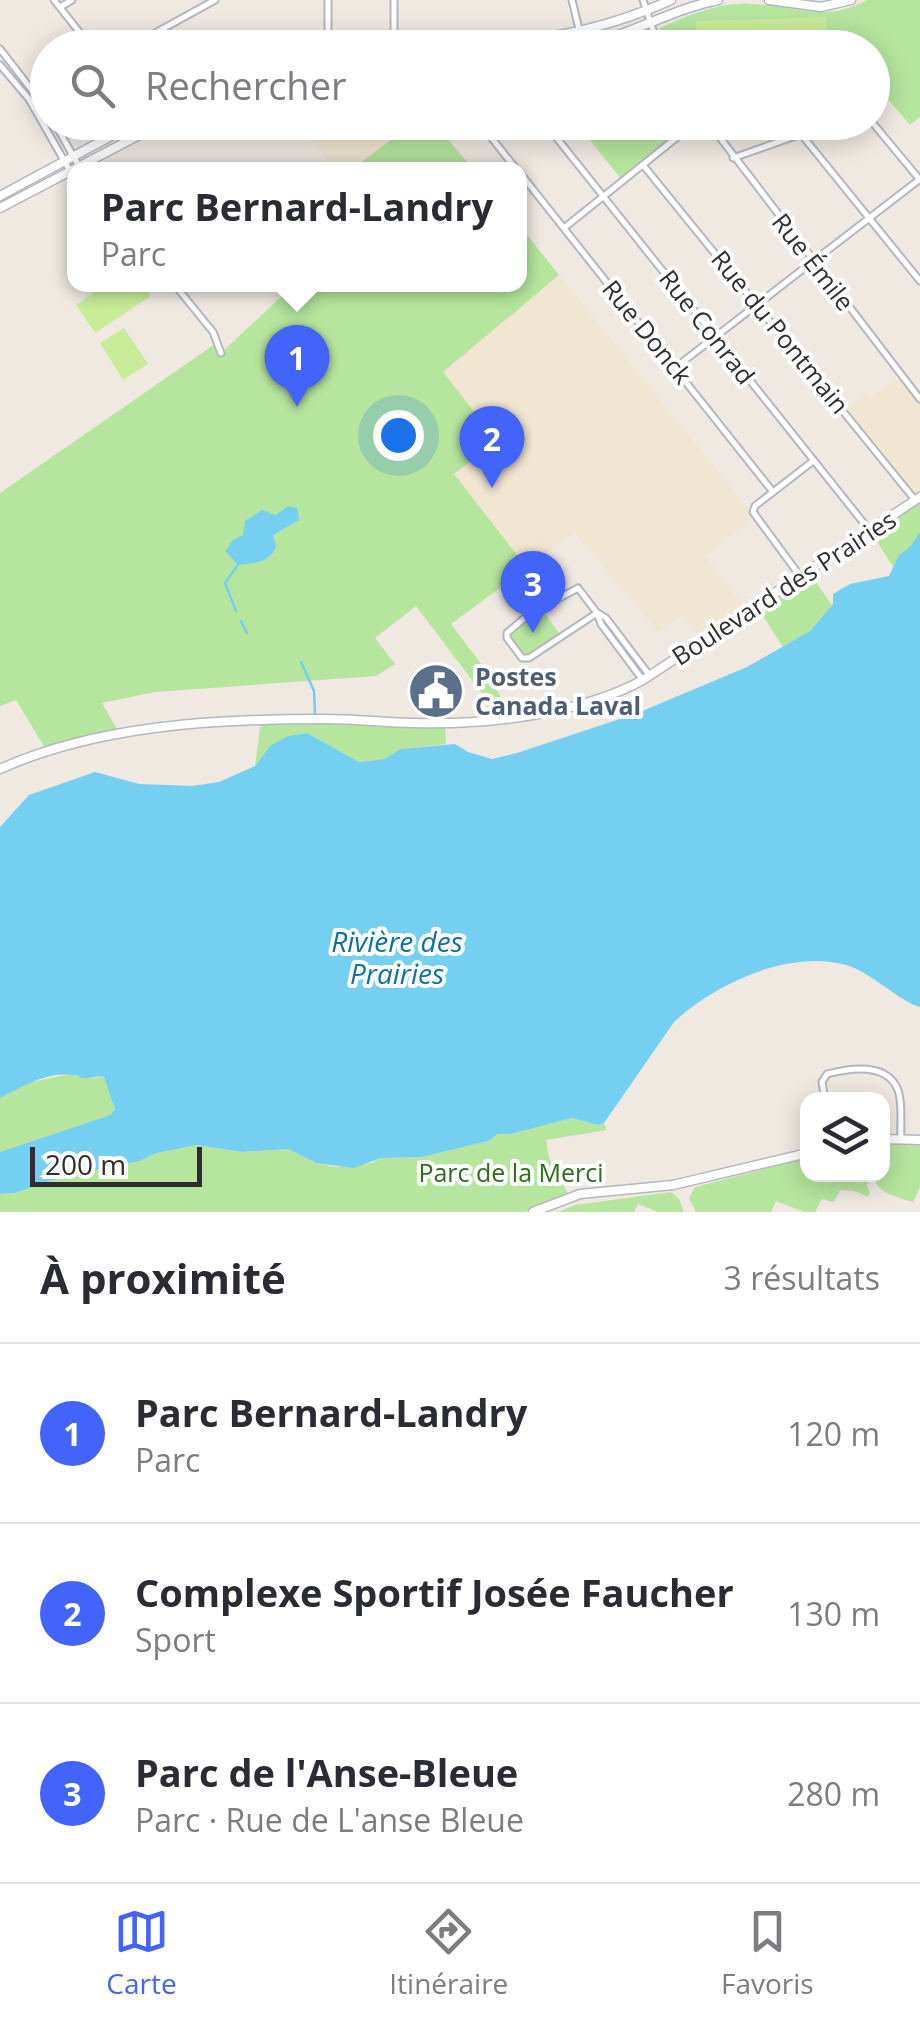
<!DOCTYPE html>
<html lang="fr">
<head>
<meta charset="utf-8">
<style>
	:root { --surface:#fff; --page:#f2f2f3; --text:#2b2b33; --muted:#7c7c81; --line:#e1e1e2; --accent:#4264fb }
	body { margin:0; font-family:"Open Sans",sans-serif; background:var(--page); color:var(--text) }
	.controls { position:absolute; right:30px; bottom:30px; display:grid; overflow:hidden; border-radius:20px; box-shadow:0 5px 25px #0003 }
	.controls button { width:90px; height:90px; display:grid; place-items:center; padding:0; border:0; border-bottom:2px solid var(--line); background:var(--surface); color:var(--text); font:50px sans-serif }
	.scale { position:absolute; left:30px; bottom:25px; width:172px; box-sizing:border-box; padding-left:10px; border:5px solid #2e2e2e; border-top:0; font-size:28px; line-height:35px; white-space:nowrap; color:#2e2e2e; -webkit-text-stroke:8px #fff; paint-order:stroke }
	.you { position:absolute; left:398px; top:435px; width:35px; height:35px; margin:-25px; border:8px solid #fff; border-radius:50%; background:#1a73e8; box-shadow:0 0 0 15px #1a73e833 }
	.badge { display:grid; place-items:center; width:65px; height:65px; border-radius:50%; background:var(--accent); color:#fff; font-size:32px; font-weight:700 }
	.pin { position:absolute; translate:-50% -82px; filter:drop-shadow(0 2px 5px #0008) }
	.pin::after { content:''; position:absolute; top:52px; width:35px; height:30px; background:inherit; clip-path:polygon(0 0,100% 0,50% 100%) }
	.popup { position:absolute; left:67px; top:162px; width:460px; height:130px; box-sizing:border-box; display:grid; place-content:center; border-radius:20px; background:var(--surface); filter:drop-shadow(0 2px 8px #0005); font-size:32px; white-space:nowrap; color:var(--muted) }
	.popup b { font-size:38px; color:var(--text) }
	.popup::after { content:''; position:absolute; left:50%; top:100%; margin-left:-20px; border:20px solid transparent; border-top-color:var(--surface) }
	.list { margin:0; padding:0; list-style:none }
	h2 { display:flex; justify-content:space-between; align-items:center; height:130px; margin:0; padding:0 40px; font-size:42px }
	h2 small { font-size:32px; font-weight:400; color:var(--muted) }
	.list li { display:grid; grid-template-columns:65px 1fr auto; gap:30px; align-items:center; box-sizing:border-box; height:180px; padding:0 40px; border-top:2px solid var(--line) }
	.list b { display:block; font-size:38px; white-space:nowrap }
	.list p { margin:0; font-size:32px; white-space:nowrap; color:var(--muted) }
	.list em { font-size:32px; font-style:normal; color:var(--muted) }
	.icon { flex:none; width:55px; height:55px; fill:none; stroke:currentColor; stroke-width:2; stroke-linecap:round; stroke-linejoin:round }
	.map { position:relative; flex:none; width:920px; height:1212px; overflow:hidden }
	.search { position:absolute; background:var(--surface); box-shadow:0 5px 25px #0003; left:30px; right:30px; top:30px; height:110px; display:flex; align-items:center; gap:25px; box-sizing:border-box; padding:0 35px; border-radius:55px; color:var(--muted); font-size:38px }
	.sheet { height:670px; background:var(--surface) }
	nav { display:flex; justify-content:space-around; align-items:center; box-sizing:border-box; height:140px; border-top:2px solid var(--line); background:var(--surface); font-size:28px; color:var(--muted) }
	nav a { display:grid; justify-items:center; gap:5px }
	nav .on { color:var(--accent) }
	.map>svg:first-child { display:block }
	.education { fill:#f0e6d1 }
	.green { fill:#b6e59e }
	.pitch { fill:#c9ec9a }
	.water { fill:#75cff0 }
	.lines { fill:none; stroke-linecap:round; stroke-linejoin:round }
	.stream { stroke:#75cff0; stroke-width:2.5 }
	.street-casing { stroke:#b4b7c1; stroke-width:9 }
	.secondary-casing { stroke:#b4b7c1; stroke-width:11 }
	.street { stroke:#fff; stroke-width:5 }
	.secondary { stroke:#fff; stroke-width:8 }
	.labels { text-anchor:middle; stroke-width:8; stroke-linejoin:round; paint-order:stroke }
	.street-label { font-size:25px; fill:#2e2e2e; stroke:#fff }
	.service-label { font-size:25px; font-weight:bold; fill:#4e5e75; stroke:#fff; text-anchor:start }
	.park-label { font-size:25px; fill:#2c6e1b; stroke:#fff }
	.water-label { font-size:28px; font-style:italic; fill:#0d6fa3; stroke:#fff }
</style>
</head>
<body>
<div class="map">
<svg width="920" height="1212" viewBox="0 0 920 1212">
	<rect width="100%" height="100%" fill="#efe9e1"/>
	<g class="education">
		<path d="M 303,123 L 415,123 L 352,170 L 334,169 L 310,139 Z"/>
		<path d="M 559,275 L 755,517 L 706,556 L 747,611 L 703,640 L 683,614 L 658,632 L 575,533 L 527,568 L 454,474 L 442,372 Z"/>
		<path d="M 902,376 L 920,399 L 920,497 L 915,501 L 843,411 L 865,394 L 870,398 Z"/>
	</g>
	<g class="green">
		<path d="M 867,0 L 920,0 L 920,117 L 910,125 L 873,82 L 872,48 L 608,48 L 644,35 L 647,38 L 660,34 L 660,28 C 689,15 718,2 751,4 C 797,5 822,24 867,0 Z"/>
		<path d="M 415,122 L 434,123 L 473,169 L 352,169 Z"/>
		<path d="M 576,123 L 696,123 L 623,181 Z"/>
		<path d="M 520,226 L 559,275 L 443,372 L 497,441 L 454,474 L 527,568 L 451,624 L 491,677 L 508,712 L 490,713 L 481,692 L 416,606 L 375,638 L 395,664 L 376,676 L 155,692 L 102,703 L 118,731 L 45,748 L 16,700 L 0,706 L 0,493 L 215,344 L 222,352 L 294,285 L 520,284 Z"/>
		<path d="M 920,497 L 920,532 L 910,547 L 900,554 L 894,568 L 870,531 Z"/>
		<path d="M 808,571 L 832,605 L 810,631 L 783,647 L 756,605 Z"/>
		<path d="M 541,608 L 561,636 L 535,656 L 522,658 L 507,638 L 507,633 Z"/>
		<path d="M 261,721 L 445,722 L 446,744 L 402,749 L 384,759 L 359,762 L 307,733 L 288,736 L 255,766 Z"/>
		<path d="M 70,1074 L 84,1078 L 104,1077 L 115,1111 L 110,1115 L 0,1152 L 0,1098 L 27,1083 Z"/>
		<path d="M 572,1118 L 598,1125 L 604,1123 L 607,1130 L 546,1140 L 549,1158 L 568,1194 L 524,1212 L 0,1212 L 0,1194 L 15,1193 L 52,1180 L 140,1161 L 154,1154 L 197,1145 L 242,1152 L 288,1149 L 316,1163 L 335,1167 L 372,1163 L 381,1158 L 422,1157 L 488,1141 L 498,1134 L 511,1134 Z"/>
		<path d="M 901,1143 L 909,1146 L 920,1144 L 920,1187 L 913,1202 C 900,1198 880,1194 875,1181 L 878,1175 L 882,1174 L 883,1144 Z"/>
		<path d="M 807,1158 L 808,1174 L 869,1175 L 867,1186 L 870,1193 L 868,1197 L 854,1191 L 840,1190 L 834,1202 L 822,1199 L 815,1212 L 804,1212 L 776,1201 L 771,1212 L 696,1212 L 689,1198 L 695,1187 Z"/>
		<path d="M 671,1192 L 679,1199 L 684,1212 L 658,1212 L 638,1204 L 634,1212 L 558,1212 L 575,1205 Z"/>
	</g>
	<g class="pitch">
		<path d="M 826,17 L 827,47 L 697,47 L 696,21 Z"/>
		<path d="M 107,284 L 143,285 L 151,296 L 95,333 L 76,305 Z"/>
		<path d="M 124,328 L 148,364 L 123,380 L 100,343 Z"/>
	</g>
	<g class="water">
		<path d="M 288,506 L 297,508 L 299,520 L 273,535 L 276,547 C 270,562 253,564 238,565 L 225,551 L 233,540 L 243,535 L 245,521 L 262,510 L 276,515 Z"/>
		<path d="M 920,532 L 920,1007 C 900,1002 871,972 846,965 C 789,949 714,984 674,1022 L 604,1123 L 598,1125 L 572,1118 L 511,1134 L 498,1134 L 488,1141 L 422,1157 L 381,1158 L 354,1168 L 316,1163 L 288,1149 L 242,1152 L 196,1145 L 154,1154 L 140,1161 L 52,1180 L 15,1193 L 0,1194 L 0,1152 L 110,1115 L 115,1110 L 104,1077 C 99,1076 94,1077 88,1078 C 76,1079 84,1076 72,1075 C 46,1072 22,1087 0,1098 L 0,827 L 29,795 L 95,772 L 139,784 L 192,786 L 219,782 L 255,766 L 271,745 L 288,736 L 307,733 L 359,762 L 384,759 L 401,749 L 455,744 L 468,752 L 492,759 L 517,753 L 635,714 L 747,667 L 810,631 L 833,604 L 833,594 L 850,584 L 889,576 L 899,555 L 910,547 Z"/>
	</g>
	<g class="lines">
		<g class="stream">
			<path d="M 236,611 L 225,583 L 238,565"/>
			<path d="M 241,621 L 247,633"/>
			<path d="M 301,662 L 314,691 L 315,713"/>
		</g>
		<g class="street-casing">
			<g id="street">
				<path d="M 54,0 L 92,48"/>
				<path d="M 328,0 L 328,47"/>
				<path d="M 394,0 L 394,48"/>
				<path d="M 572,0 L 583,46"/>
				<path d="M 643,0 L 659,48"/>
				<path d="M 60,7 L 72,0"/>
				<path d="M 128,48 L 215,0"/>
				<path d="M 0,49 L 48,111"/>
				<path d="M 0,65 L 29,99 L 74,178"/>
				<path d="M 54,122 L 80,168"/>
				<path d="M 479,122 L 517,170"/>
				<path d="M 544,122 L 870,531"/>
				<path d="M 708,122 L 920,399"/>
				<path d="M 872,122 L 920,180"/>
				<path d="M 733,158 L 801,134 L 920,281"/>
				<path d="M 643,165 L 915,500"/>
				<path d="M 520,173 L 773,492"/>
				<path d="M 564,228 L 696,122"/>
				<path d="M 174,284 L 213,332 L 221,353"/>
				<path d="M 676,367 L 920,179"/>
				<path d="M 800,576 L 753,512 L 755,506 L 813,461"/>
				<path d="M 597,613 L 529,658 L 522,658 L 507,638 L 507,633 L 528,615 L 578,588 L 597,613 L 601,624 L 642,679"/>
				<path d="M 598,613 L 606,618 L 650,676"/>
				<path d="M 825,1100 L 822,1082 L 827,1074 C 850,1068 887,1062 898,1090 C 903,1104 900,1123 901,1138"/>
			</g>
		</g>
		<g class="secondary-casing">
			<g id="secondary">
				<path d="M 769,0 L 821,7 L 851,0"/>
				<path d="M 312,48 C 371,39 431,45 491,43 C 555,40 613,26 671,0"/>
				<path d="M 571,48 C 623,40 667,10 718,0"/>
				<path d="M 0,196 L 137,122"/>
				<path d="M 0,208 L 164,122"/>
				<path d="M 0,769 C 98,725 216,719 322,719 C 352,719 383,722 413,723 C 486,725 578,715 643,680 L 920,497"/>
				<path d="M 882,1139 L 920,1140"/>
				<path d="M 533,1212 L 580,1194 L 673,1185 L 808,1153"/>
			</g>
		</g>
		<use href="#street" class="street"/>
		<use href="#secondary" class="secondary"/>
	</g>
	<defs>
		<g id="civic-disc" transform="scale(2.875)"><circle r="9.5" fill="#5c6f8a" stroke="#fff"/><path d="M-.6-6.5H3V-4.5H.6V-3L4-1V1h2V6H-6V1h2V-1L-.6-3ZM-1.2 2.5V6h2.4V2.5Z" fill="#fff"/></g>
	</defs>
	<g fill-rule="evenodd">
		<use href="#civic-disc" x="436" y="691"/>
	</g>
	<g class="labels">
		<g class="street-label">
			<text transform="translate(813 262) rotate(52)" y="9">Rue Émile</text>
			<text transform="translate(707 327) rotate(52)" y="9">Rue Conrad</text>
			<text transform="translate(647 332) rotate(51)" y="9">Rue Donck</text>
			<text transform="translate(780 332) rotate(51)" y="9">Rue du Pontmain</text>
			<text transform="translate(784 588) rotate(-33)" y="9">Boulevard des Prairies</text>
		</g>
		<g class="service-label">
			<text x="475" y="686">Postes<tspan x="475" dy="29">Canada Laval</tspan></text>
		</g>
		<g class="park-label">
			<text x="511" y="1182">Parc de la Merci</text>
		</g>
		<g class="water-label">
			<text x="397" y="952">Rivière des<tspan x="397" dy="32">Prairies</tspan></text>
		</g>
	</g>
</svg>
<div class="controls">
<button><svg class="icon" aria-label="layers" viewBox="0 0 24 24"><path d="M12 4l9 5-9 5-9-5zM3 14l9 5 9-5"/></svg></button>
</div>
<div class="scale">200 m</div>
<div class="you"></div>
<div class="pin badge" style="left:297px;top:407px">1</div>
<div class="popup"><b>Parc Bernard-Landry</b>Parc</div>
<div class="pin badge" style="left:492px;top:488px">2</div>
<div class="pin badge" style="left:533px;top:633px">3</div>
<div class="search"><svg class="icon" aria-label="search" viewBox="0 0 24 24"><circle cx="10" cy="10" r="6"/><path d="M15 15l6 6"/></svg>Rechercher</div>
</div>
<section class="sheet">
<h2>À proximité<small>3 résultats</small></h2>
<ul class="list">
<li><span class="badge">1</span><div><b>Parc Bernard-Landry</b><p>Parc</p></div><em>120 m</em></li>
<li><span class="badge">2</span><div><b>Complexe Sportif Josée Faucher</b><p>Sport</p></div><em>130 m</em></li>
<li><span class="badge">3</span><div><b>Parc de l'Anse-Bleue</b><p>Parc · Rue de L'anse Bleue</p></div><em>280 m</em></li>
</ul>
</section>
<nav>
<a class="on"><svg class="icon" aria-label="map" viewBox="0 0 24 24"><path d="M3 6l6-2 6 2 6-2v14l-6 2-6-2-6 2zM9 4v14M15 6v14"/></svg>Carte</a>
<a><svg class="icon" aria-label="directions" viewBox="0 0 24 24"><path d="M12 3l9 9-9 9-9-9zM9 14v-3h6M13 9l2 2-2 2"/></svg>Itinéraire</a>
<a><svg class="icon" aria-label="saved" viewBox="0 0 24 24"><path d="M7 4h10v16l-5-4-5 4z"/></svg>Favoris</a>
</nav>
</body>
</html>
